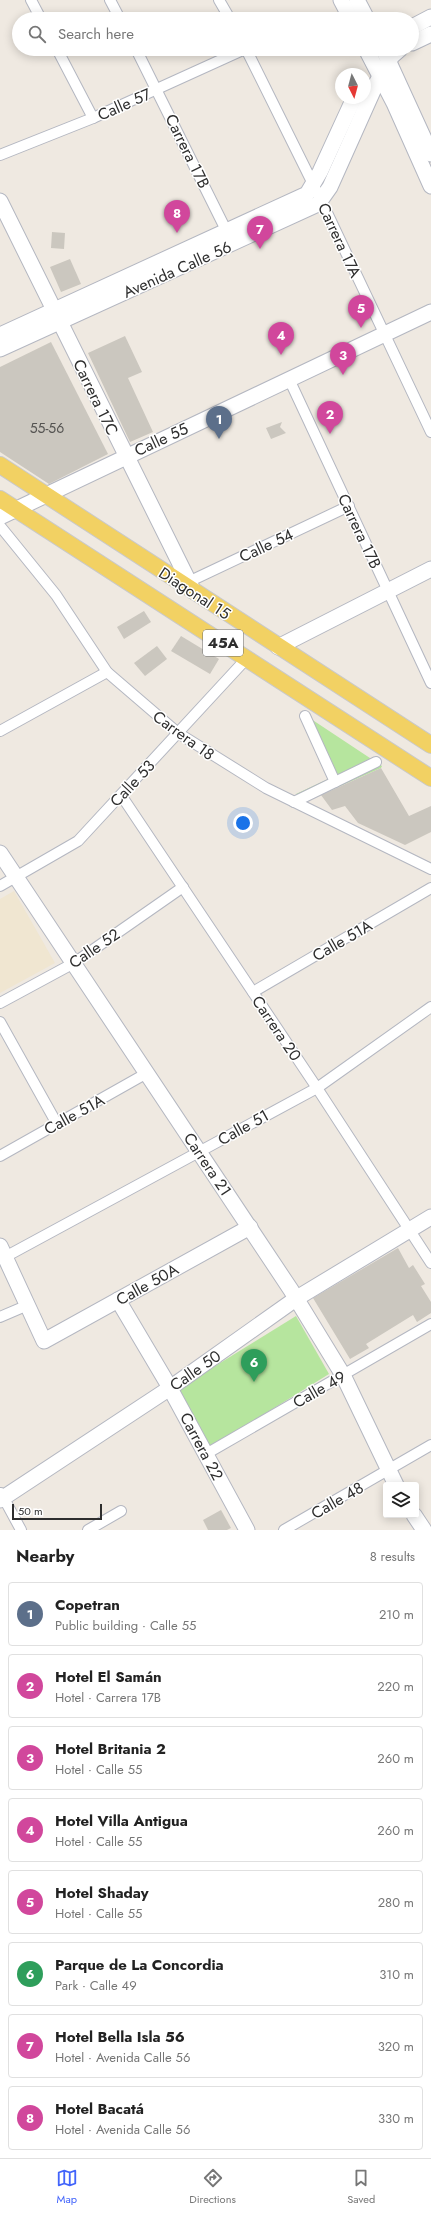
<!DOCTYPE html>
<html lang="en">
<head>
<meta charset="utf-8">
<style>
	:root { --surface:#fff; --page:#f6f6f6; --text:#222; --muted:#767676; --line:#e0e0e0; --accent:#4264fb }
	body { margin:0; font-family:Jost,sans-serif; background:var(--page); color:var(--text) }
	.controls { position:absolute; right:12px; bottom:12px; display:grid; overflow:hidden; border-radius:4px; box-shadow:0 2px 10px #0003 }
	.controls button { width:36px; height:36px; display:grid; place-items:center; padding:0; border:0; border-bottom:1px solid var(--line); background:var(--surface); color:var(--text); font:20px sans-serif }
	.compass { position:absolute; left:335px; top:68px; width:36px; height:36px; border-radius:50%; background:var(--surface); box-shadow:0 2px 10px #0003; rotate:174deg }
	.scale { position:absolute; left:12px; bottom:10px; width:90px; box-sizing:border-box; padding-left:4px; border:2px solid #2e2e2e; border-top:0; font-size:11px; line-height:14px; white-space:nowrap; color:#2e2e2e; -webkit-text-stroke:3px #fff; paint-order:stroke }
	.you { position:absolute; left:243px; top:823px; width:14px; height:14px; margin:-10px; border:3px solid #fff; border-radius:50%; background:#1a73e8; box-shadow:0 0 0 6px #1a73e833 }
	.badge { display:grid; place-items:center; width:26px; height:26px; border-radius:50%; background:var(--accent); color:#fff; font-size:13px; font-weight:700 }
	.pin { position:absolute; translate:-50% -33px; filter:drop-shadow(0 1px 2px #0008) }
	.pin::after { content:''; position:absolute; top:21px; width:14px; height:12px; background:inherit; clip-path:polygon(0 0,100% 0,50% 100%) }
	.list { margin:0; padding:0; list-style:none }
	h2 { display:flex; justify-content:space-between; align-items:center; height:52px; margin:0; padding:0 16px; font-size:17px }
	h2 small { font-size:13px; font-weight:400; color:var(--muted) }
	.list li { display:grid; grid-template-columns:26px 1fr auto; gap:12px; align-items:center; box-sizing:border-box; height:64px; margin:0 8px 8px; padding:0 8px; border:1px solid var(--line); border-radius:4px }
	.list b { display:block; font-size:15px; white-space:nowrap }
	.list p { margin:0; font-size:13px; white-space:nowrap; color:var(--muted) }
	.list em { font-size:13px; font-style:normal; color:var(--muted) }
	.icon { flex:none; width:22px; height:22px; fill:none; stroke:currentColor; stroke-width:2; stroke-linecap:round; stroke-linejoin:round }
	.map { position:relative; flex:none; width:431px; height:1530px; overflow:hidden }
	.search { position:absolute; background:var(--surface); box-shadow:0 2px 10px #0003; left:12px; right:12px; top:12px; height:44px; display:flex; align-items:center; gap:10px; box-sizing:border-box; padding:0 14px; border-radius:22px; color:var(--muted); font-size:15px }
	.sheet { height:628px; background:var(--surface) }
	nav { display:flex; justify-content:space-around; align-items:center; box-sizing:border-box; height:56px; border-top:1px solid var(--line); background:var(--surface); font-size:11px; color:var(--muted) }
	nav a { display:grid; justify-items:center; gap:2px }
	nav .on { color:var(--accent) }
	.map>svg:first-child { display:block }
	.education { fill:#f0e6d1 }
	.green { fill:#b6e59e }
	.building { fill:#cbc7bf }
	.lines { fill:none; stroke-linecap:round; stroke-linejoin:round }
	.street-casing { stroke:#b4b7c1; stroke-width:12 }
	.secondary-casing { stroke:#b4b7c1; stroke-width:17 }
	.primary-casing { stroke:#c9c9c9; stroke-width:18 }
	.street { stroke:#fff; stroke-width:10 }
	.secondary { stroke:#fff; stroke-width:15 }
	.primary { stroke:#f2d163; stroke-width:16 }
	.labels { text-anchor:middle; stroke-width:3; stroke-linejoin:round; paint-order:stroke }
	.number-label { font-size:14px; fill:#555452 }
	.shield { fill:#fff; stroke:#6d6d6d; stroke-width:1 }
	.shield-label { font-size:15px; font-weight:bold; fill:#2e2e2e }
	.street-label { font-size:16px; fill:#2e2e2e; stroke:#fff }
</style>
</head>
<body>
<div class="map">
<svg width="431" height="1530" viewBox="0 0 431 1530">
	<rect width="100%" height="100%" fill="#efe9e1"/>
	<path class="education" d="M 14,891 L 55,963 L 0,993 L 0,899 Z"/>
	<g class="green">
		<path d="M 302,713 L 382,766 L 381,768 L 309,800 L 296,794 L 328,779 Z"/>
		<path d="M 296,1316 L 329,1374 L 208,1449 L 178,1389 Z"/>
	</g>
	<g class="building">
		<path d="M 52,232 L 65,233 L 64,249 L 51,248 Z"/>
		<path d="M 70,259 L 81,284 L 61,292 L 50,267 Z"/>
		<path d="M 125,336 L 142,372 L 128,378 L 153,432 L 130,442 L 88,353 Z"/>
		<path d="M 51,342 L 108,454 L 49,484 L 0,452 L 0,367 Z"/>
		<path d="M 282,422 L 280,427 L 286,433 L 271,439 L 266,428 Z"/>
		<path d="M 144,611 L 151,622 L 124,639 L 117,627 Z"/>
		<path d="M 181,636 L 219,659 L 210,674 L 171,651 Z"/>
		<path d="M 157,646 L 167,659 L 145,676 L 134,663 Z"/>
		<path d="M 381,768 L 409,816 L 431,806 L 431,832 L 405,845 L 358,823 L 345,806 L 332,810 L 321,795 Z"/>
		<path d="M 398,1248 L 409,1268 L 413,1265 L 425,1284 L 421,1286 L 431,1302 L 431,1313 L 417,1322 L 413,1315 L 366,1344 L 369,1348 L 350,1359 L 313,1298 Z"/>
		<path d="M 221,1510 L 231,1528 L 227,1530 L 208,1530 L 203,1520 Z"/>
	</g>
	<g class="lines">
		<g class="street-casing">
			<g id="street">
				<path d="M 31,0 L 41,19"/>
				<path d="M 110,0 L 120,19"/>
				<path d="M 219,0 L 230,19"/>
				<path d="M 57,49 L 93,118"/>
				<path d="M 136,49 L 227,232"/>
				<path d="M 246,49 L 321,200 L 431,432"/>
				<path d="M 0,155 L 93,118 L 245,49"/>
				<path d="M 289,379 L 431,683"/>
				<path d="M 0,526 L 56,595 L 107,672 L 178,733 L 266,788 L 431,869"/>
				<path d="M 184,584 L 349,506"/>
				<path d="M 305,716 L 335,782"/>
				<path d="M 0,731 L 107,672"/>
				<path d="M 121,795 L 317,1088 L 431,1263"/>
				<path d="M 294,802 L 376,762"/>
				<path d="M 0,886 L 78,841 L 247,658"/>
				<path d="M 253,992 L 431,888"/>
				<path d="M 0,1003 L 74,963 L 183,887"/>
				<path d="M 0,1022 L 57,1124"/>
				<path d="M 0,1156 L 147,1073"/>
				<path d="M 5,1257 L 317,1088 L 431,1007"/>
				<path d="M 0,1317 L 28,1305"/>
				<path d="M 206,1454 L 431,1324"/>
				<path d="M 1,1493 L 21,1530"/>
				<path d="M 88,1530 L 121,1511"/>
				<path d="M 284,1530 L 431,1445"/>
			</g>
		</g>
		<g class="secondary-casing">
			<g id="secondary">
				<path d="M 341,0 L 351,19"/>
				<path d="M 357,0 L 367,19"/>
				<path d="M 412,27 L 431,17"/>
				<path d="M 412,43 L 431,34"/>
				<path d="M 366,49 L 394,103 L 431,186"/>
				<path d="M 383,49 L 431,154"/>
				<path d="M 0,201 L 194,592"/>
				<path d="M 0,335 L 307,194 L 320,172 L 354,98"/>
				<path d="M 0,349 L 318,204 L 330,187 L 377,82 L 392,56 L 400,49"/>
				<path d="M 0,517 L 431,312"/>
				<path d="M 278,647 L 431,569"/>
				<path d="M 0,853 L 291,1290 L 343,1375 L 396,1485"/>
				<path d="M 0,1246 L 44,1341 L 250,1227"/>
				<path d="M 118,1300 L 166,1381 L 247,1530"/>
				<path d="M 0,1500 L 170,1388 L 297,1298 L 431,1217"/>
				<path d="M 414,1515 L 424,1530"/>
			</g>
		</g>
		<g class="primary-casing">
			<g id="primary">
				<path d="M 0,465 L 431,745"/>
				<path d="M 0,499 L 431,778"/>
			</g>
		</g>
		<use href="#street" class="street"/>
		<use href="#secondary" class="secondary"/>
		<use href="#primary" class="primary"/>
	</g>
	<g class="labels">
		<g class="number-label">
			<text x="47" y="433">55-56</text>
		</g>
		<rect class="shield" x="203" y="630" width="40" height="26" rx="3"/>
		<g class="shield-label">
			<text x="223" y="648">45A</text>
		</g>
		<g class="street-label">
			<text transform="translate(124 104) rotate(-24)" y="6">Calle 57</text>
			<text transform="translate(188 151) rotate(64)" y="6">Carrera 17B</text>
			<text transform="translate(340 240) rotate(65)" y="6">Carrera 17A</text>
			<text transform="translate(177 269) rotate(-24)" y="6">Avenida Calle 56</text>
			<text transform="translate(96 397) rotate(64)" y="6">Carrera 17C</text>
			<text transform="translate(161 439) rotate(-25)" y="6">Calle 55</text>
			<text transform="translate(360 531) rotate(65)" y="6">Carrera 17B</text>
			<text transform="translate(266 545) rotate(-25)" y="6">Calle 54</text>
			<text transform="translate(195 593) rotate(33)" y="6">Diagonal 15</text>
			<text transform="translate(184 735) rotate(36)" y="6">Carrera 18</text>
			<text transform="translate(132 783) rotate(-47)" y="6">Calle 53</text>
			<text transform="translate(342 940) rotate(-30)" y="6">Calle 51A</text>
			<text transform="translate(94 948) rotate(-34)" y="6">Calle 52</text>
			<text transform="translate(277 1028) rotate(56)" y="6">Carrera 20</text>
			<text transform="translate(74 1114) rotate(-29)" y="6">Calle 51A</text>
			<text transform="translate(243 1127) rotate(-29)" y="6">Calle 51</text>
			<text transform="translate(208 1164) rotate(56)" y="6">Carrera 21</text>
			<text transform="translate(147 1284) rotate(-29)" y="6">Calle 50A</text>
			<text transform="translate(195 1370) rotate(-35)" y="6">Calle 50</text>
			<text transform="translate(319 1389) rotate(-30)" y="6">Calle 49</text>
			<text transform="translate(202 1446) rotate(62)" y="6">Carrera 22</text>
			<text transform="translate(337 1500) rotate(-30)" y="6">Calle 48</text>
		</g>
	</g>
</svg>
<div class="controls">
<button><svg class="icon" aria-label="layers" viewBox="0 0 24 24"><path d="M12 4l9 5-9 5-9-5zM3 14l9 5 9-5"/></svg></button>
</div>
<svg class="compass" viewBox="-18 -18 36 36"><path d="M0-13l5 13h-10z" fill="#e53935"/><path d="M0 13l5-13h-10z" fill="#767676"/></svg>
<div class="scale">50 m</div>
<div class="you"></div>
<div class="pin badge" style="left:219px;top:439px;background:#5c6f8a">1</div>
<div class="pin badge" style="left:330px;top:434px;background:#d1479c">2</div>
<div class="pin badge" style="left:343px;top:375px;background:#d1479c">3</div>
<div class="pin badge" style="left:281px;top:355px;background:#d1479c">4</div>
<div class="pin badge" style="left:361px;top:328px;background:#d1479c">5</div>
<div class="pin badge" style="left:254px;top:1382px;background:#2e9e5b">6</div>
<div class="pin badge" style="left:260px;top:249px;background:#d1479c">7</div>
<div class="pin badge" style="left:177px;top:233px;background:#d1479c">8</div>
<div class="search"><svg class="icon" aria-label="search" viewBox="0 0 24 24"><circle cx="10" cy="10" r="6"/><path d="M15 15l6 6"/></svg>Search here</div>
</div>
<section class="sheet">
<h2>Nearby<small>8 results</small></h2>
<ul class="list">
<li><span class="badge" style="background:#5c6f8a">1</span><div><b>Copetran</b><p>Public building · Calle 55</p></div><em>210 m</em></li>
<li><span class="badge" style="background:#d1479c">2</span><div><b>Hotel El Samán</b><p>Hotel · Carrera 17B</p></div><em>220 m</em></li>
<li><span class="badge" style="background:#d1479c">3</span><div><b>Hotel Britania 2</b><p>Hotel · Calle 55</p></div><em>260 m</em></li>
<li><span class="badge" style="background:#d1479c">4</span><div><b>Hotel Villa Antigua</b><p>Hotel · Calle 55</p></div><em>260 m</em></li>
<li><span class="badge" style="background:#d1479c">5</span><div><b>Hotel Shaday</b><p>Hotel · Calle 55</p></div><em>280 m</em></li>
<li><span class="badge" style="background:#2e9e5b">6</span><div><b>Parque de La Concordia</b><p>Park · Calle 49</p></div><em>310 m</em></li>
<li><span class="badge" style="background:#d1479c">7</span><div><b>Hotel Bella Isla 56</b><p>Hotel · Avenida Calle 56</p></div><em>320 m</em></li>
<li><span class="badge" style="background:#d1479c">8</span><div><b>Hotel Bacatá</b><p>Hotel · Avenida Calle 56</p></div><em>330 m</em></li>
</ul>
</section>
<nav>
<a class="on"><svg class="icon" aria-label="map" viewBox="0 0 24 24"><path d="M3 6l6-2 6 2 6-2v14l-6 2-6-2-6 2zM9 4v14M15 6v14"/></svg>Map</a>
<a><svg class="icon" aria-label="directions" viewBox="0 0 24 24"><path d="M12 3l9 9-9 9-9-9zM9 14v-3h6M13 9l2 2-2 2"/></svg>Directions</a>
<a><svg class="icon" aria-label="saved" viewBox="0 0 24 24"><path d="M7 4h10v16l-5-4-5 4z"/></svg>Saved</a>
</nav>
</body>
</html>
